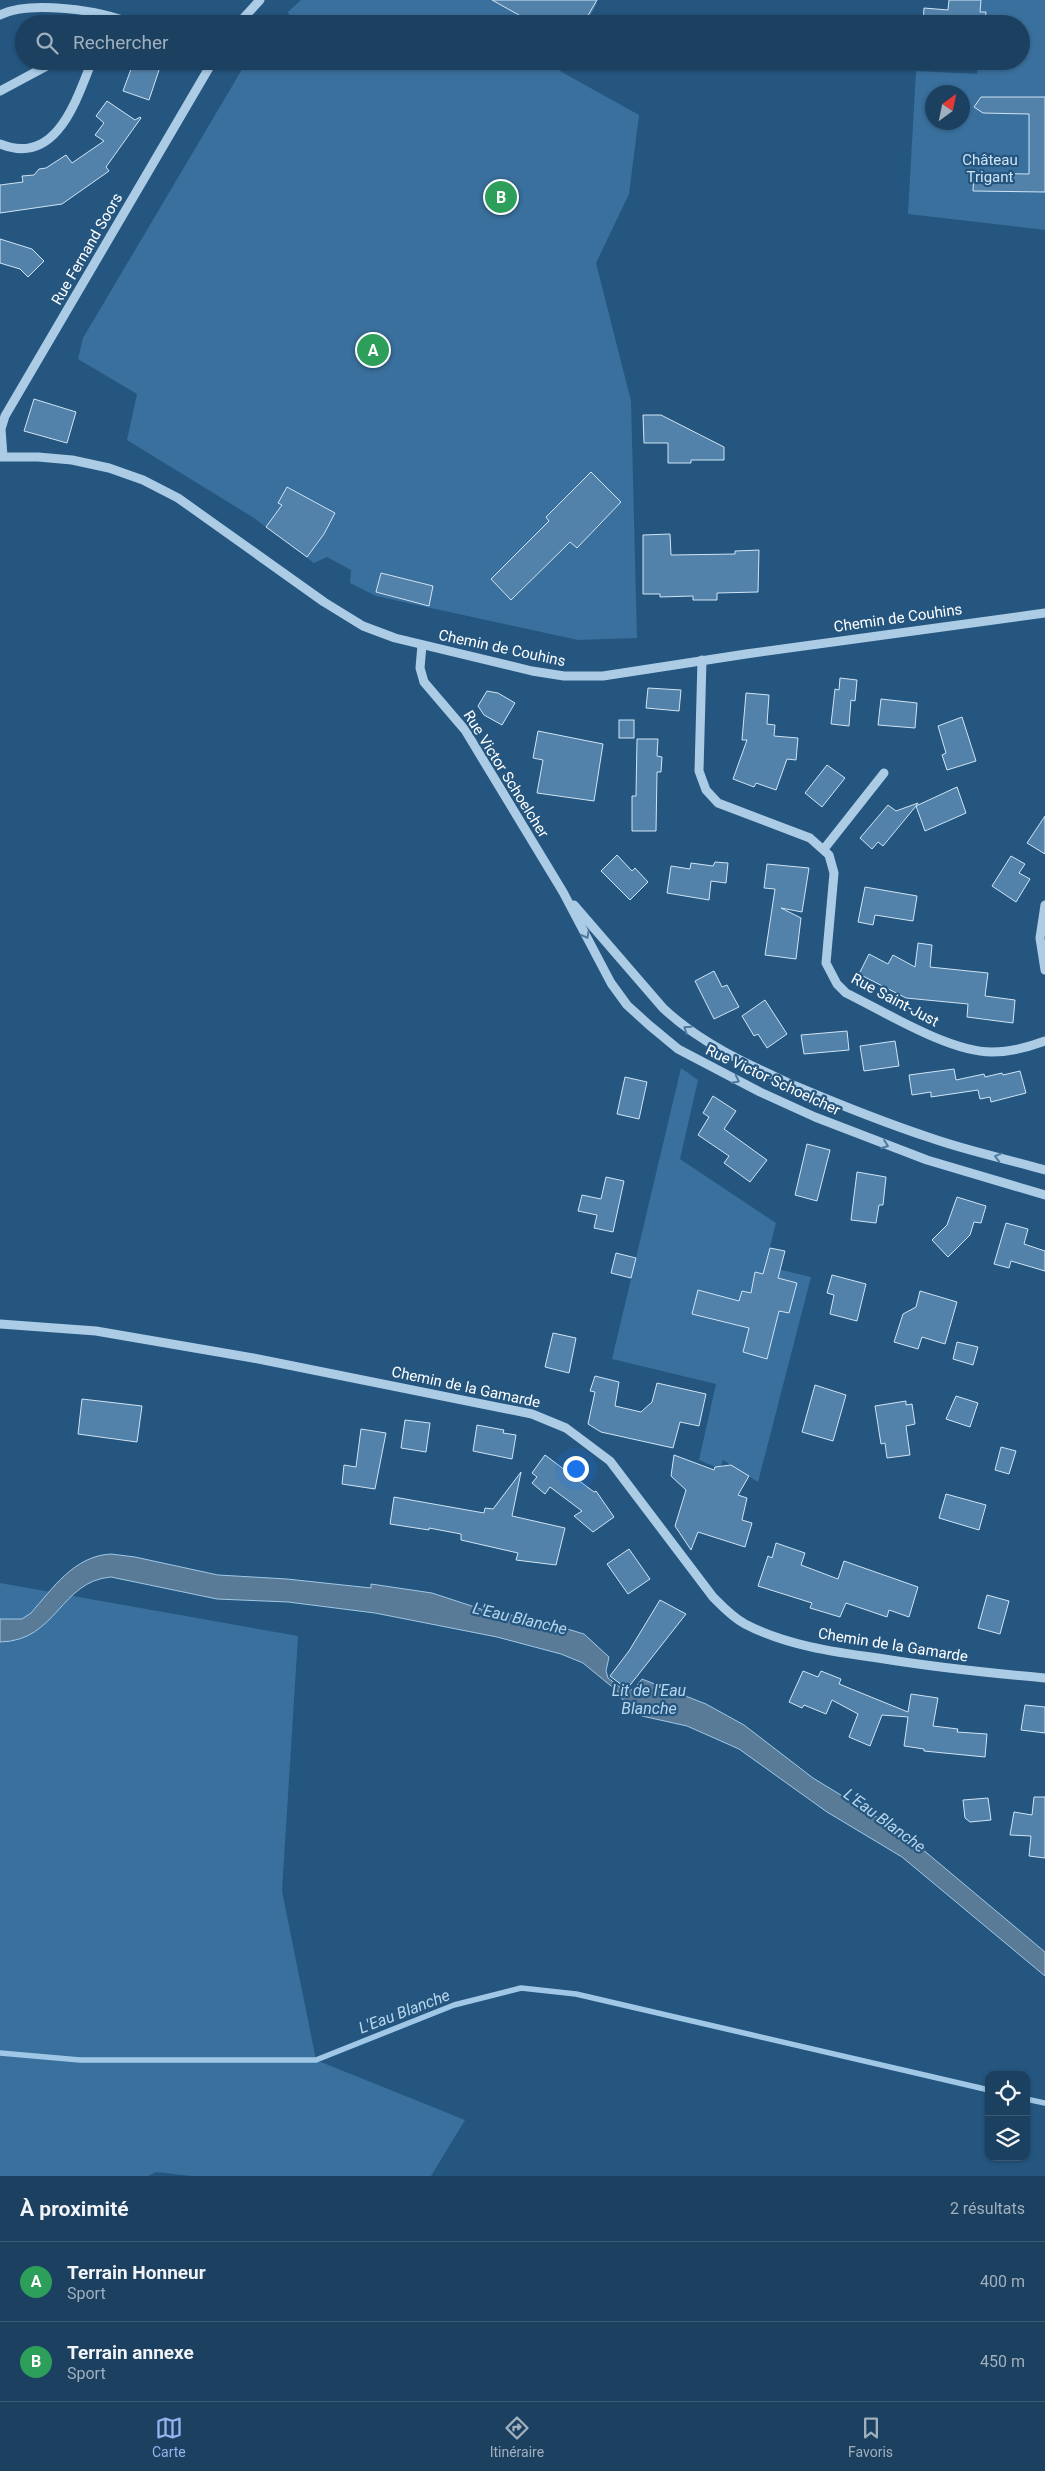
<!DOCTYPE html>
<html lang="fr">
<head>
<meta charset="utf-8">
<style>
	:root { --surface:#1c405f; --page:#254765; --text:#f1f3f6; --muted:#a0afbd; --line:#3a5974; --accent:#95b2f1 }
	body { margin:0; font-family:Roboto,sans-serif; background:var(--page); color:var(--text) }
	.controls { position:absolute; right:15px; bottom:15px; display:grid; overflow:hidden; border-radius:10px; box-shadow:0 1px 4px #0004 }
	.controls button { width:45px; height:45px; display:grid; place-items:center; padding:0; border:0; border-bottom:1px solid var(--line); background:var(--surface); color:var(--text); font:25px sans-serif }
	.compass { position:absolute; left:925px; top:85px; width:45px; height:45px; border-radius:50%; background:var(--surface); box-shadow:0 1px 4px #0004; rotate:33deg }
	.you { position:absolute; left:575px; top:1468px; width:18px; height:18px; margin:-12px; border:4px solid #fff; border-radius:50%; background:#1a73e8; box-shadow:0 0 0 8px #1a73e833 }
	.badge { display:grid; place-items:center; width:32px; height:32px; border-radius:50%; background:var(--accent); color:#fff; font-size:16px; font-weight:700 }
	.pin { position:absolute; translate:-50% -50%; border:2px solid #fff; box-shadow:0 1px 5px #0006 }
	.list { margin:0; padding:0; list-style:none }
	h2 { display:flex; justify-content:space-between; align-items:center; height:65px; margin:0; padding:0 20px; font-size:21px }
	h2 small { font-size:16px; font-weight:400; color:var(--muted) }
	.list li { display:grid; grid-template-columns:32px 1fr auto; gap:15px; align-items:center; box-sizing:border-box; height:80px; padding:0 20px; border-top:1px solid var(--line) }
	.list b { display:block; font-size:19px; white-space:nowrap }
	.list p { margin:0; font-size:16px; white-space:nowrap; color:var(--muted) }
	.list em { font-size:16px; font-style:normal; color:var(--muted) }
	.icon { flex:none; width:28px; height:28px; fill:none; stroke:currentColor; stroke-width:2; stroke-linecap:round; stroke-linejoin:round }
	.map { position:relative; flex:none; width:1045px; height:2176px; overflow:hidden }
	.search { position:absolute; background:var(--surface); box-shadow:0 1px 4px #0004; left:15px; right:15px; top:15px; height:55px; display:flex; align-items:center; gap:12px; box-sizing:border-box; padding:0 18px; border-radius:28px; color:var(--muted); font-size:19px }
	.sheet { height:225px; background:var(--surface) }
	nav { display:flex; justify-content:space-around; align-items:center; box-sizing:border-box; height:70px; border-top:1px solid var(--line); background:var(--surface); font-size:14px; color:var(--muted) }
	nav a { display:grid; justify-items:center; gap:2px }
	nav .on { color:var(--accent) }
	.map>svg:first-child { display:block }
	.green { fill:#3a709d; fill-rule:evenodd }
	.water { fill:#597b98; stroke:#a0c8e6 }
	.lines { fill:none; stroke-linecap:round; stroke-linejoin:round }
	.stream { stroke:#a0c8e6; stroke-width:5.5 }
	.building { fill:#5282aa; stroke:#cfe4f5 }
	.minor { stroke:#accce6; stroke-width:9 }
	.oneway { stroke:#4e799e }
	.labels { text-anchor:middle; stroke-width:4.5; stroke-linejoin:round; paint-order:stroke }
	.park-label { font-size:15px; fill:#cfe4f5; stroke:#25567f }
	.street-label { font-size:15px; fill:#fff; stroke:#25567f }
	.water-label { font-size:16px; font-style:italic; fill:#b7d6ed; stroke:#25567f }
</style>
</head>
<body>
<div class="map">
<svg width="1045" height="2176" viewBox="0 0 1045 2176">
	<rect width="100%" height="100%" fill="#25567f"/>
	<g class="green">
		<path d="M 301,0 L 593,0 L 597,3 L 586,24 L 288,24 L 291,20 L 288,12 Z"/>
		<path d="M 981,0 L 1045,0 L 1045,230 L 908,214 L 916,71 L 977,74 L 978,61 L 1021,61 L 1021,24 L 980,24 ZM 932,92 L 962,92 L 962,122 L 932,122 Z"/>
		<path d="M 247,61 L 565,61 L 560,71 L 639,115 L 629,194 L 596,263 L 631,401 L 637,638 L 578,640 L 376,596 L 350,583 L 351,570 L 327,557 L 314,563 L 254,518 L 127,440 L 137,394 L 78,359 L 83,338 Z"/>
		<path d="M 681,1068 L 698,1080 L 680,1159 L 776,1223 L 765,1266 L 811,1277 L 758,1482 L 723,1460 L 720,1469 L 699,1460 L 716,1384 L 612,1359 Z"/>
		<path d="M 0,1583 L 298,1636 L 282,1891 L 316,2060 L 465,2120 L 431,2176 L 191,2176 L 156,2172 L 148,2176 L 0,2176 Z"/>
	</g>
	<path class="water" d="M 111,1554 L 135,1557 L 218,1575 L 287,1579 L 371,1588 L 371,1584 L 432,1593 L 490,1612 L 531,1618 L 584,1634 L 609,1657 L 606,1671 L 608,1678 L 625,1691 L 634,1689 L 642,1679 L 706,1704 L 744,1725 L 813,1778 L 903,1833 L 1045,1952 L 1045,1976 L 902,1857 L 827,1812 L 739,1749 L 687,1726 L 642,1716 L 621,1698 L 622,1695 L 583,1663 L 561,1654 L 497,1637 L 375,1613 L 288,1602 L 217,1599 L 111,1577 C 60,1581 57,1641 0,1642 L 0,1619 L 22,1619 L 31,1613 C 53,1588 74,1556 111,1554 Z"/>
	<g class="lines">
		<g class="stream">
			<path d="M 0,2053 L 80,2060 L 316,2060 L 454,2005 L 521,1988 L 576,1994 L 989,2090"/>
			<path d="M 1026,2099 L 1045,2103"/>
		</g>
	</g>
	<g class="building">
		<path d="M 492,0 L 597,0 L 583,24 L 535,24 Z"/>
		<path d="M 949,0 L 981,0 L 980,12 L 986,12 L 985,24 L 923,24 L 924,8 L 948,10 Z"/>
		<path d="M 134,61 L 144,61 L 160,67 L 149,100 L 123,91 Z"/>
		<path d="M 981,97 L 1045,97 L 1045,192 L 973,191 L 974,173 L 1029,174 L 1029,114 L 983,113 L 974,107 Z"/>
		<path d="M 107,101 L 135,120 L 140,117 L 141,118 L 106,167 L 109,171 L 62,204 L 0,213 L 0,185 L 23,182 L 22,176 L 34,175 L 39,169 L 46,168 L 66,155 L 72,163 L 104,141 L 95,135 L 104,123 L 96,116 Z"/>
		<path d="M 0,239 L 32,249 L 44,261 L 28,277 L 20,269 L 0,263 Z"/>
		<path d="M 34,399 L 76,412 L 67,443 L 24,431 Z"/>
		<path d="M 643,415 L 661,415 L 724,447 L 724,460 L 691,460 L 691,463 L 668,463 L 668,443 L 644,443 Z"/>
		<path d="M 591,472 L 621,502 L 577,548 L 570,542 L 511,600 L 491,579 L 549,521 L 546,517 Z"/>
		<path d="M 287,487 L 335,513 L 324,534 L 307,557 L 266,527 L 282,505 L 278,503 Z"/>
		<path d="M 670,534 L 671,555 L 735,554 L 735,551 L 759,550 L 758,592 L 717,593 L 717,600 L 693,600 L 693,596 L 660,597 L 660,594 L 643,594 L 643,535 Z"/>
		<path d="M 381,573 L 433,586 L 429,606 L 376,592 Z"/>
		<path d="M 840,678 L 857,680 L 855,701 L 851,700 L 849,726 L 831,724 L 835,689 L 839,690 Z"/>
		<path d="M 648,688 L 681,690 L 679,711 L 646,708 Z"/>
		<path d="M 487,691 L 498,693 L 515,703 L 502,725 L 484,715 L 478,706 Z"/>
		<path d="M 746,693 L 769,695 L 767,724 L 775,725 L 774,736 L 798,738 L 796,760 L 787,759 L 776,790 L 756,783 L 754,787 L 733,779 L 747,740 L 742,740 Z"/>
		<path d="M 881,699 L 917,703 L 915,728 L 878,725 Z"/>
		<path d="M 962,717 L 976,761 L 947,770 L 942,755 L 946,753 L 938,726 Z"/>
		<rect x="619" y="720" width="15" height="18"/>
		<path d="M 538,731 L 603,744 L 594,801 L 537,793 L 543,760 L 533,758 Z"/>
		<path d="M 637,739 L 658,739 L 657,756 L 662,757 L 661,772 L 657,772 L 656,831 L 632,831 L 632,796 L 636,796 Z"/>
		<path d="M 827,765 L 845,778 L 822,807 L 805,793 Z"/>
		<path d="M 957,787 L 966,813 L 925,831 L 916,806 L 883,846 L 878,842 L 872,849 L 860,838 L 888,805 L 896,811 L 918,803 L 916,806 Z"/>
		<path d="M 1045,816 L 1045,854 L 1027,843 Z"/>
		<path d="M 617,855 L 632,871 L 635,868 L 648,882 L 630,900 L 601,871 Z"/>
		<path d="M 1011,856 L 1025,864 L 1019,873 L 1030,879 L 1016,902 L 992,886 Z"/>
		<path d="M 715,862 L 728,863 L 726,883 L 711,881 L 709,900 L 667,893 L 671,866 L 690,869 L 691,863 L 713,866 Z"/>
		<path d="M 767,864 L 809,868 L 802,912 L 781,908 L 801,918 L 796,959 L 765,955 L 775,889 L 764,888 Z"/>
		<path d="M 865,887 L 917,896 L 913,921 L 875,915 L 873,925 L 858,922 Z"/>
		<path d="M 918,943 L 932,945 L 930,967 L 988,973 L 985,996 L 1015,1000 L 1013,1023 L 967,1017 L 968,1004 L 906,998 L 859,974 L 869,954 L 888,964 L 893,955 L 915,967 Z"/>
		<path d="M 714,971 L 722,987 L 727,985 L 739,1007 L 714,1019 L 695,981 Z"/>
		<path d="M 765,1000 L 787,1034 L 767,1048 L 758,1034 L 754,1036 L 742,1016 Z"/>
		<path d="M 847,1031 L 849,1050 L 804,1054 L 801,1035 Z"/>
		<path d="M 895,1041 L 899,1066 L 864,1071 L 860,1046 Z"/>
		<path d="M 954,1069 L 956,1080 L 984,1074 L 985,1077 L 1002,1073 L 1003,1075 L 1020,1071 L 1026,1093 L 991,1102 L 990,1097 L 980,1099 L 978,1090 L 931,1097 L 931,1092 L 912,1095 L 909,1075 Z"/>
		<path d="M 625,1077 L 647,1082 L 639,1119 L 617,1114 Z"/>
		<path d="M 713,1096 L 736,1111 L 724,1129 L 767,1160 L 750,1182 L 724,1163 L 729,1156 L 698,1135 L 709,1117 L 703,1113 Z"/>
		<path d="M 807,1144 L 830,1150 L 817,1201 L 795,1195 Z"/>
		<path d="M 857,1172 L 886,1177 L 883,1205 L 879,1205 L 876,1223 L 851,1220 Z"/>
		<path d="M 606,1177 L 624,1181 L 613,1232 L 594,1228 L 597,1215 L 578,1211 L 582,1195 L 601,1199 Z"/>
		<path d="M 957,1197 L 986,1206 L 981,1223 L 974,1222 L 970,1235 L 948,1257 L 932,1240 L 947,1225 Z"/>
		<path d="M 1006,1223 L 1028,1229 L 1024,1244 L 1045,1251 L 1045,1271 L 1011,1261 L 1009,1268 L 994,1264 Z"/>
		<path d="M 770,1248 L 785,1251 L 778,1278 L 797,1283 L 789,1313 L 779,1311 L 767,1359 L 743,1352 L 749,1328 L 692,1314 L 698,1290 L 739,1301 L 742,1291 L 751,1293 L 755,1272 L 763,1274 Z"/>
		<path d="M 616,1253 L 636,1258 L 631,1278 L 611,1273 Z"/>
		<path d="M 832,1275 L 866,1284 L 857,1321 L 830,1314 L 834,1295 L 827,1293 Z"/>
		<path d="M 920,1291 L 957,1302 L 945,1344 L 922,1337 L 918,1349 L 894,1342 L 903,1314 L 916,1307 Z"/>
		<path d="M 553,1333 L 576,1338 L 569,1373 L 545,1367 Z"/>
		<path d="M 957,1342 L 978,1347 L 973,1365 L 953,1359 Z"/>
		<path d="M 595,1376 L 619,1382 L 615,1406 L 641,1412 L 652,1402 L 657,1383 L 706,1394 L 699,1426 L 680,1422 L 673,1448 L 601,1432 L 588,1424 L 595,1392 L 590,1391 Z"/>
		<path d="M 815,1385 L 846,1395 L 833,1441 L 802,1432 Z"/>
		<path d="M 956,1396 L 978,1403 L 970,1427 L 946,1419 Z"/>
		<path d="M 82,1399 L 142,1406 L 137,1442 L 78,1434 Z"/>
		<path d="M 906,1401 L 906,1405 L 912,1404 L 915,1424 L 906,1426 L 910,1455 L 887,1458 L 885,1443 L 881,1444 L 875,1406 Z"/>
		<path d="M 405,1420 L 430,1423 L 426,1452 L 401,1448 Z"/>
		<path d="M 477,1425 L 504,1430 L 503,1433 L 516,1435 L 512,1459 L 473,1451 Z"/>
		<path d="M 361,1429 L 386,1433 L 375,1489 L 342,1484 L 344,1465 L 356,1467 Z"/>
		<path d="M 1001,1447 L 1016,1451 L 1009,1474 L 995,1470 Z"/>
		<path d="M 545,1455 L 594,1492 L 596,1491 L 614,1517 L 593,1532 L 574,1516 L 582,1511 L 550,1487 L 545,1494 L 532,1483 L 537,1477 L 532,1473 Z"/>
		<path d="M 674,1455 L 714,1470 L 715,1467 L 731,1465 L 749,1476 L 738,1495 L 747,1498 L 742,1520 L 752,1523 L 745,1547 L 698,1532 L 691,1550 L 675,1526 L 686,1490 L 671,1476 Z"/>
		<path d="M 521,1472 L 512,1516 L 565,1528 L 556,1565 L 516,1560 L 518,1553 L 461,1540 L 461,1534 L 429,1528 L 429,1530 L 390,1524 L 394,1497 L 484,1513 L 485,1508 L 493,1509 Z"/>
		<path d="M 946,1494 L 986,1505 L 979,1530 L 939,1518 Z"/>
		<path d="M 776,1543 L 805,1553 L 801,1565 L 838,1579 L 844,1561 L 918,1587 L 909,1617 L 889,1610 L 887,1617 L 846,1603 L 840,1617 L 810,1608 L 812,1603 L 758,1586 L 768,1556 L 772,1558 Z"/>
		<path d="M 629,1549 L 650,1579 L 628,1594 L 607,1564 Z"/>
		<path d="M 987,1595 L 1009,1601 L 1000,1634 L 978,1628 Z"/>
		<path d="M 660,1600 L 686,1614 L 627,1689 L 610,1676 L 629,1651 Z"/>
		<path d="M 803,1671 L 818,1677 L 821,1671 L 841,1679 L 839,1684 L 908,1712 L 911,1694 L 938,1698 L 933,1726 L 958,1729 L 957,1732 L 987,1734 L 985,1757 L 924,1751 L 924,1749 L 904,1746 L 908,1717 L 882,1715 L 870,1746 L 849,1737 L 858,1714 L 832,1700 L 826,1714 L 804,1705 L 802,1708 L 789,1702 Z"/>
		<path d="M 1025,1705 L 1045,1707 L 1045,1733 L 1021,1730 Z"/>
		<path d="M 1034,1797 L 1045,1797 L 1045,1858 L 1029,1856 L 1031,1836 L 1010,1835 L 1014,1812 L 1032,1815 Z"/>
		<path d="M 988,1798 L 991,1820 L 970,1822 L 965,1818 L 963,1800 Z"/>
	</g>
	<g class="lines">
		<g class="minor">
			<path d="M 0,15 C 29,0 102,10 132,24"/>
			<path d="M 238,24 L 260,0"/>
			<path d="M 0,91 L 56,61"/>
			<path d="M 0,144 C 56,167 76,101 92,61"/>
			<path d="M 3,456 L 1,429 L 5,416 L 213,61"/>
			<path d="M 0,457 L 38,457 L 72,460 L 109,468 L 143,480 L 178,498 L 324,602 L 363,626 L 395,638 L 532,671 L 564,676 L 603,676 L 746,654 L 1045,613"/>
			<path d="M 422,645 L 420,668 L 424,682 L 465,730 L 563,892 L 611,983 L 627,1005 L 649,1025 L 678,1049 L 760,1092 L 815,1117 L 927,1160 L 1045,1195"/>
			<path d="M 702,660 L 699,771 L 706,790 L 718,803 L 810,838 L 829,855 L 834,873 L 826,963 L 837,984 L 846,993 C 885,1012 949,1052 992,1052 C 1009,1052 1029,1047 1045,1041"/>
			<path d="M 824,849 L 884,773"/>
			<path d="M 574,905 L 663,1008 C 700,1043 747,1064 793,1085 C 838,1104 885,1123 931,1138 C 968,1151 1007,1159 1045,1170"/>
			<path d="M 1045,905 L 1040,938 L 1045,970"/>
			<path d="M 0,1324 L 96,1331 L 253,1358 L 532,1414 L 566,1428 L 610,1461 L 713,1597 C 723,1607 732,1617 745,1624 C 785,1645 833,1652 878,1658 C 933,1667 989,1673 1045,1678"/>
		</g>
	</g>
	<defs><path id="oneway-chevron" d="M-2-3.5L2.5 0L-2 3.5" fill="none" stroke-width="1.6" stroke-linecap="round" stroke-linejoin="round" transform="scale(1.25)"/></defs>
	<g class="oneway">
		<use href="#oneway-chevron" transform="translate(586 935) rotate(62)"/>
		<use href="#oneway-chevron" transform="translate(687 1029) rotate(-146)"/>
		<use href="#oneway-chevron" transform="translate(736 1080) rotate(27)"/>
		<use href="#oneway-chevron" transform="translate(885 1145) rotate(20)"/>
		<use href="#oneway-chevron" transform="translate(998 1157) rotate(-165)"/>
	</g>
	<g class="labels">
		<g class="park-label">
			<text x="990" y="165">Château<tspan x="990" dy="17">Trigant</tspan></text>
		</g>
		<g class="street-label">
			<text transform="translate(87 249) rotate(-60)" y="5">Rue Fernand Soors</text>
			<text transform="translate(898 618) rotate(-8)" y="5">Chemin de Couhins</text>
			<text transform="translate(502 648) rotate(12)" y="5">Chemin de Couhins</text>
			<text transform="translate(506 774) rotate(58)" y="5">Rue Victor Schoelcher</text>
			<text transform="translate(895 1000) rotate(28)" y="5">Rue Saint-Just</text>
			<text transform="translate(773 1080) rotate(25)" y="5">Rue Victor Schoelcher</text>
			<text transform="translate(466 1387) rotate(12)" y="5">Chemin de la Gamarde</text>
			<text transform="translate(893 1645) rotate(9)" y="5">Chemin de la Gamarde</text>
		</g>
		<g class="water-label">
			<text transform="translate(520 1618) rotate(13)" y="6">L'Eau Blanche</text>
			<text x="649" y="1696">Lit de l'Eau<tspan x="649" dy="18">Blanche</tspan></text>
			<text transform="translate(885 1820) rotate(36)" y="6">L'Eau Blanche</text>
			<text transform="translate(404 2011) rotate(-21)" y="6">L'Eau Blanche</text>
		</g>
	</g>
</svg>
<div class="controls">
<button><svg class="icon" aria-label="locate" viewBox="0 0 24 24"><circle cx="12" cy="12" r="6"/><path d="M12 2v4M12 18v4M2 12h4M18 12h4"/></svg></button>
<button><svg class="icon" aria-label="layers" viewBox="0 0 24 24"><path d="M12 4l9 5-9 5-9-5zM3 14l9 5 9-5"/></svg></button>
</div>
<svg class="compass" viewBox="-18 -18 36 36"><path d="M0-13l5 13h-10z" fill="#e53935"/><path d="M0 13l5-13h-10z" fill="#a0afbd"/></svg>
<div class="you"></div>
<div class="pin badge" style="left:373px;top:350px;background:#2e9e5b">A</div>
<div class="pin badge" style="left:501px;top:197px;background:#2e9e5b">B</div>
<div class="search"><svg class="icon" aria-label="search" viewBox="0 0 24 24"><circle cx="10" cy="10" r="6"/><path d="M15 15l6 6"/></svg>Rechercher</div>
</div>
<section class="sheet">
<h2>À proximité<small>2 résultats</small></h2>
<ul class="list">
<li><span class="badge" style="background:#2e9e5b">A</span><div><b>Terrain Honneur</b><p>Sport</p></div><em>400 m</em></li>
<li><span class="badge" style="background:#2e9e5b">B</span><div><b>Terrain annexe</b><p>Sport</p></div><em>450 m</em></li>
</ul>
</section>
<nav>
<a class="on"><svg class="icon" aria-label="map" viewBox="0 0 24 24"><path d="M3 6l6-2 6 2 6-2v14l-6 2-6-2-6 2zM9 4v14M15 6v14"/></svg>Carte</a>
<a><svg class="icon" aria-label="directions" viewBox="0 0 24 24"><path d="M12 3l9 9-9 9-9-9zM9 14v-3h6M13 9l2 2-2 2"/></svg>Itinéraire</a>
<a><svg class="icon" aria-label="saved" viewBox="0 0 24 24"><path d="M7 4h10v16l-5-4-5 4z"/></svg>Favoris</a>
</nav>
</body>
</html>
